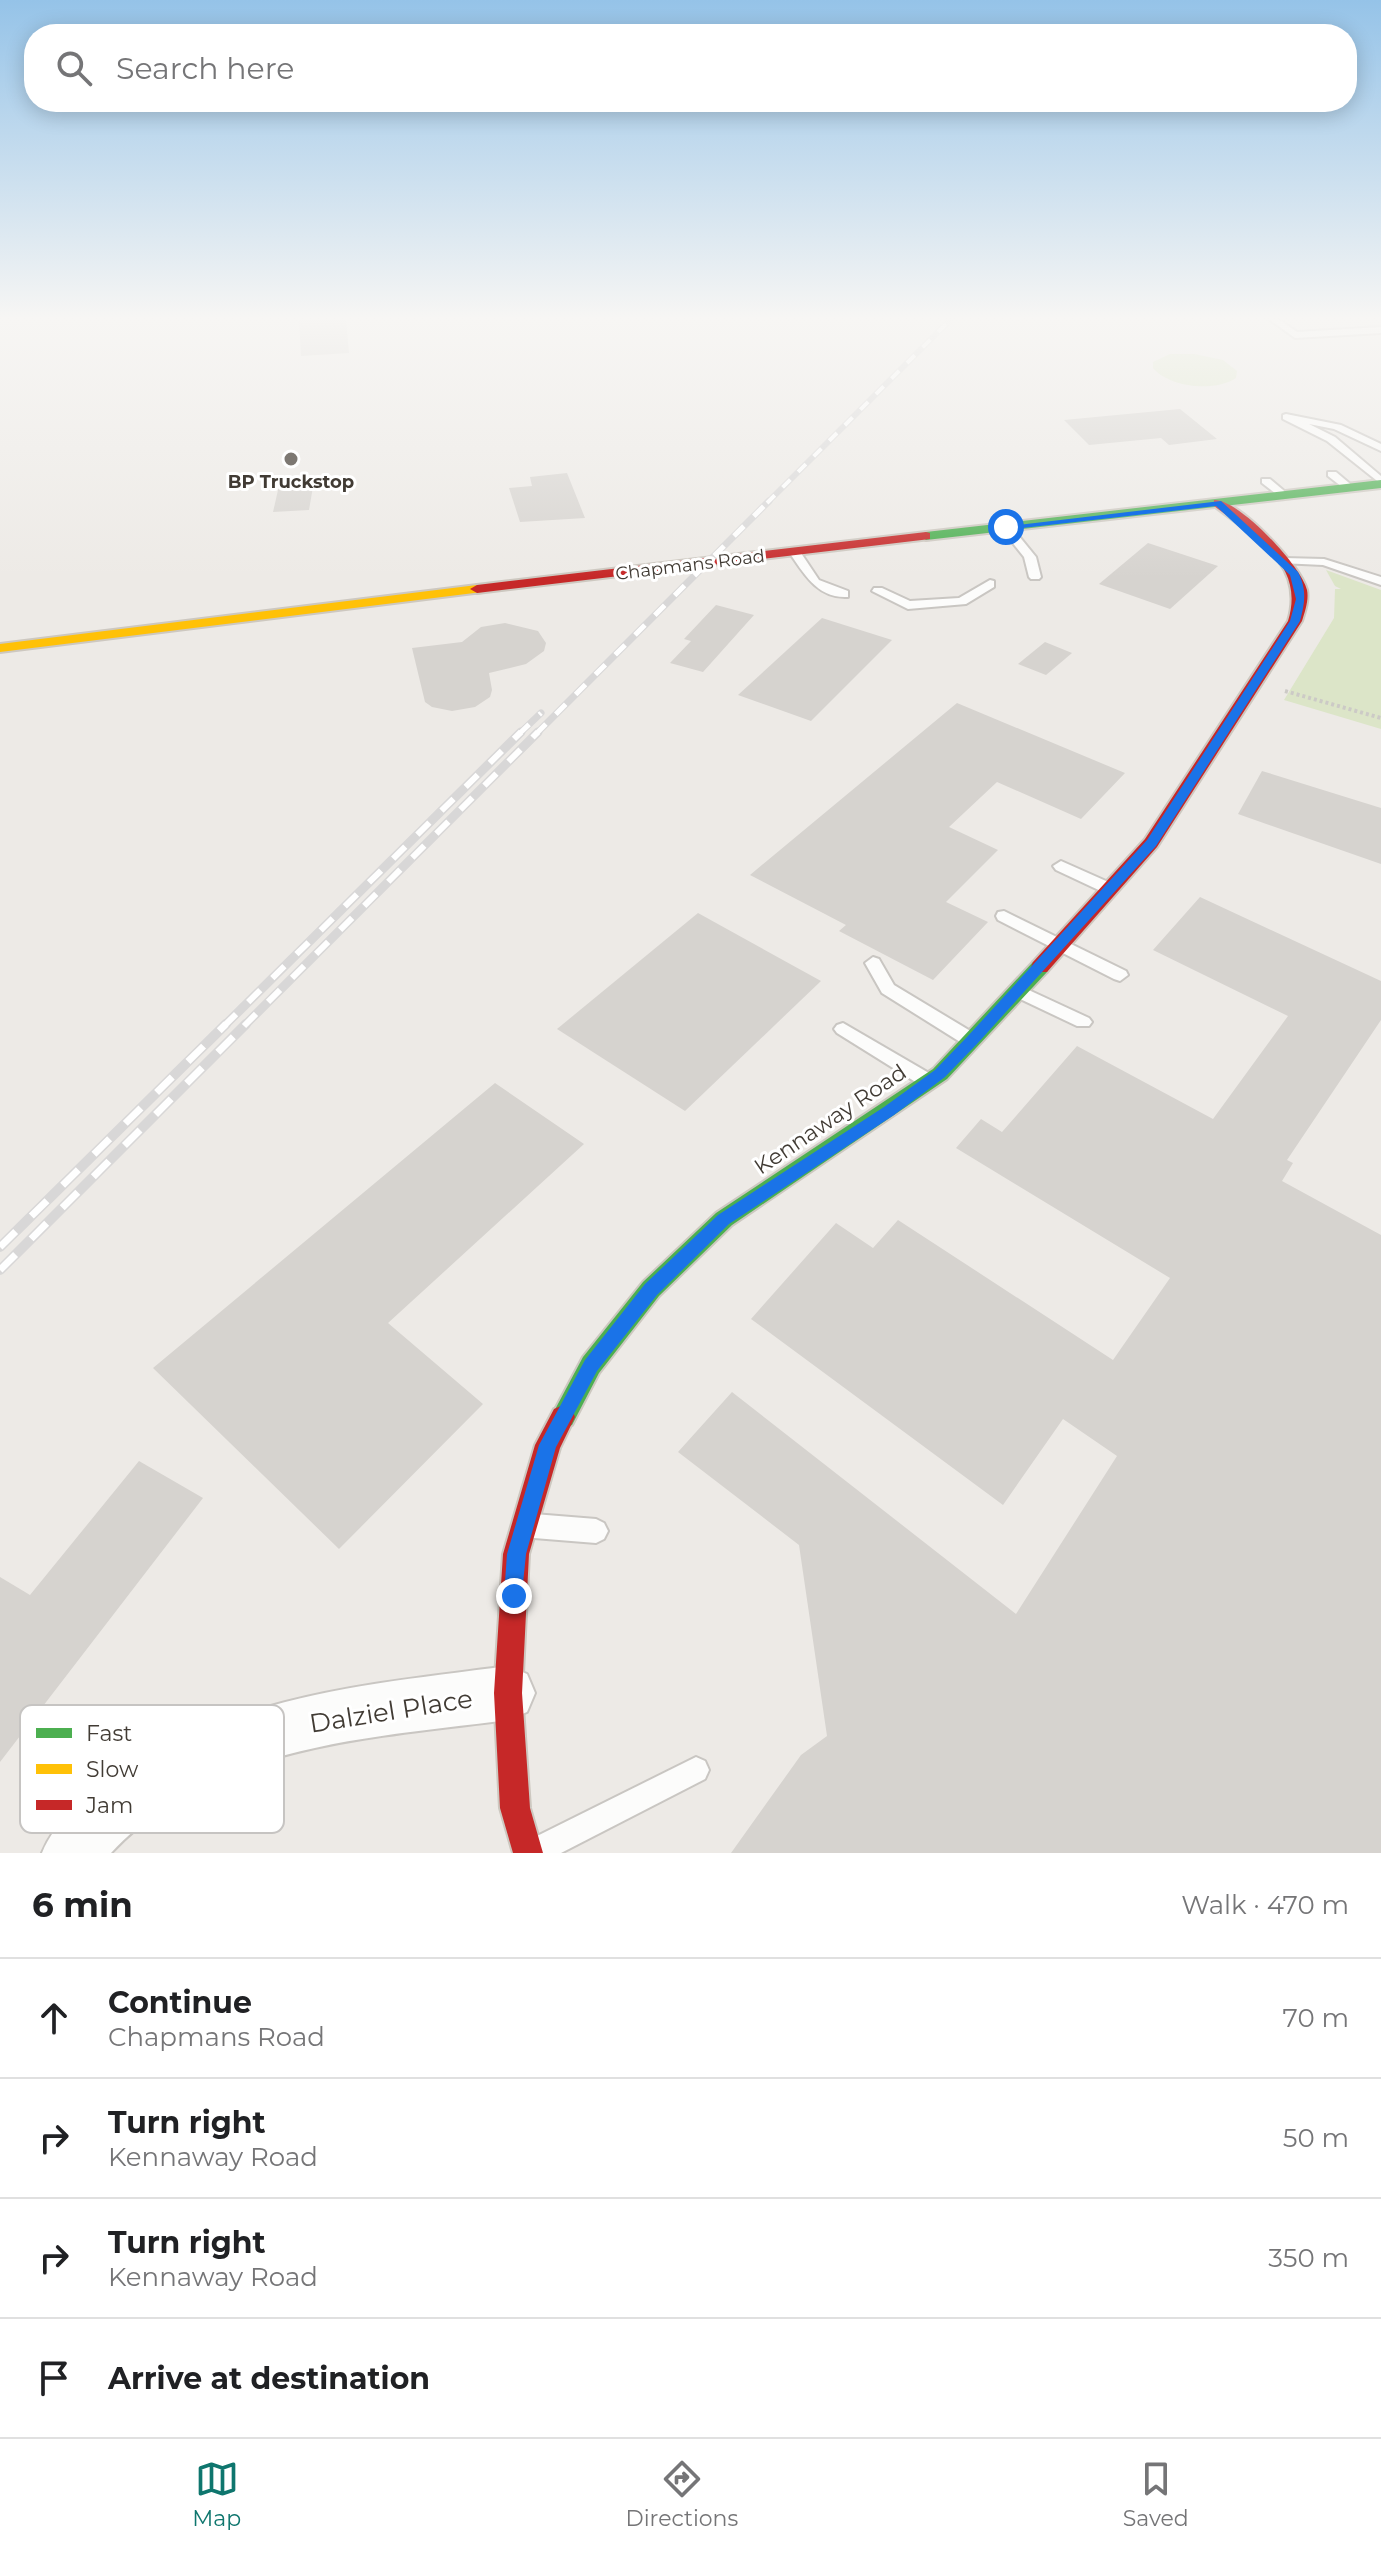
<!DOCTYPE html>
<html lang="en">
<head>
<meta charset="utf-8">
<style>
	:root { --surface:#fff; --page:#f2f2f2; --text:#202124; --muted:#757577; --line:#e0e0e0; --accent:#0f766e }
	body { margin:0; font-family:Montserrat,sans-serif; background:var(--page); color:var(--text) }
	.stop { position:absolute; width:24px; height:24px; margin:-18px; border:6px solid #1a73e8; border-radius:50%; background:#fff }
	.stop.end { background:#1a73e8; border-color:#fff; box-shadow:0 2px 8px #0008 }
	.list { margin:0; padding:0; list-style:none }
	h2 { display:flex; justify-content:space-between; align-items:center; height:104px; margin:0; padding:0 32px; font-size:34px }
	h2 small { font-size:26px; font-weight:400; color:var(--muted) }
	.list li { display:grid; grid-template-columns:52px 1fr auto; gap:24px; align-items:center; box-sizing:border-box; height:120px; padding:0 32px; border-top:2px solid var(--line) }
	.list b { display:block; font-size:30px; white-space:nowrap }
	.list p { margin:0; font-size:26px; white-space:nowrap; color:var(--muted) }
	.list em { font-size:26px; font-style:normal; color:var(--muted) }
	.icon { flex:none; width:44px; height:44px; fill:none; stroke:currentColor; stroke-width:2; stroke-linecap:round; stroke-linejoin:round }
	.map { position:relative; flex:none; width:1381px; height:1853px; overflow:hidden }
	.search { position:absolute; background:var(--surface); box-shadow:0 4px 20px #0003; left:24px; right:24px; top:24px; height:88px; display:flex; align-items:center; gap:20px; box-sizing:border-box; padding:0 28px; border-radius:32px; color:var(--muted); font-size:30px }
	.sheet { height:584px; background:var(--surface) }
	nav { display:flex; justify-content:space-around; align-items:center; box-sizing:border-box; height:112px; border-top:2px solid var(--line); background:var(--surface); font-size:22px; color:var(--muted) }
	nav a { display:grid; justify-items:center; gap:4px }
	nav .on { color:var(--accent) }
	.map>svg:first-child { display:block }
	.green { fill:#dce5c8 }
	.building { fill:#d6d3cf }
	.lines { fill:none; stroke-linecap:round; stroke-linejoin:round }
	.lane-casing { stroke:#c9c6c2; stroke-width:4 }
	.street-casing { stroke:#c9c6c2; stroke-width:4 }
	.fast-casing { stroke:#cdc8c0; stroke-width:4 }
	.slow-casing { stroke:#cdc8c0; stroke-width:4 }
	.jam-casing { stroke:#cdc8c0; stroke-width:4 }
	.path { stroke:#cccac6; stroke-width:4; stroke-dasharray:3 3; stroke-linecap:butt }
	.lane { fill:#fcfcfb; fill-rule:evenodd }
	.street { fill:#fcfcfb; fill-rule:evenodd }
	.fast { fill:#4caf50; fill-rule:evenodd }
	.slow { fill:#ffc107; fill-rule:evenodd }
	.jam { fill:#c62828; fill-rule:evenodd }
	.rail-far3-casing { stroke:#d8d7d7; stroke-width:6 }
	.rail-far2-casing { stroke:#d8d7d7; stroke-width:7 }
	.rail-far1-casing { stroke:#d8d7d7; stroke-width:9 }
	.rail-casing { stroke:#d8d7d7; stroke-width:10 }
	.rail-far3 { stroke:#fff; stroke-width:4; stroke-dasharray:11; stroke-linecap:butt }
	.rail-far2 { stroke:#fff; stroke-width:5; stroke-dasharray:14; stroke-linecap:butt }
	.rail-far1 { stroke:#fff; stroke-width:6; stroke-dasharray:17; stroke-linecap:butt }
	.rail { stroke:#fff; stroke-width:7; stroke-dasharray:22; stroke-linecap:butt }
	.route { fill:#1a73e8 }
	.poi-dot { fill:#7d7872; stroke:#fff; stroke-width:3 }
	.labels { text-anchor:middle; stroke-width:6; stroke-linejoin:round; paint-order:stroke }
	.far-poi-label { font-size:18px; font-weight:bold; fill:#413b34; stroke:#fff }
	.far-street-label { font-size:18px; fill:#413b34; stroke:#fff }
	.street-label { font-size:22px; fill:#413b34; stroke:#fff }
	.near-street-label { font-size:26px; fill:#413b34; stroke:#fff }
	.key { fill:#fff; stroke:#c6c4c2; stroke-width:2 }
	.key-label { font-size:22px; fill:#413b34 }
</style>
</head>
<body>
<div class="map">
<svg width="1381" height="1853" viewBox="0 0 1381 1853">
	<rect width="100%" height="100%" fill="#edeae6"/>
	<g class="green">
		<path d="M 1194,354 L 1223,360 L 1237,371 L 1236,378 C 1215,392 1170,388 1153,368 L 1153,362 L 1170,354 Z"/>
		<path d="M 1326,570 L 1381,590 L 1381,729 L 1284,700 L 1334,618 L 1335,589 L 1341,589 L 1335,586 Z"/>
	</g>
	<g class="building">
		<path d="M 299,319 L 346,319 L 349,353 L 301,356 Z"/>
		<path d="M 1180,409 L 1217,439 L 1169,445 L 1161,438 L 1089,445 L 1064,420 Z"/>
		<path d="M 567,473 L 585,518 L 520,522 L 509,488 L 532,486 L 530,477 Z"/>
		<path d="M 315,475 L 309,510 L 273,512 L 281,477 Z"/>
		<path d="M 1148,543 L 1218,566 L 1170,609 L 1099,584 Z"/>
		<path d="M 716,605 L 754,615 L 703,672 L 670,663 L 691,641 L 684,639 Z"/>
		<path d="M 822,618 L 892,640 L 811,721 L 738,695 Z"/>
		<path d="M 505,623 L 538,631 L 546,643 L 544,651 L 526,664 L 489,673 L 492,690 L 490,697 L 475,707 L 452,711 L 432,707 L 425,702 L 412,648 L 462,642 L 481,627 Z"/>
		<path d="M 1045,642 L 1072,653 L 1046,675 L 1018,664 Z"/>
		<path d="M 957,703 L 1125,773 L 1081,819 L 997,782 L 949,827 L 998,850 L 946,902 L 988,922 L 933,980 L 839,931 L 846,925 L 750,875 Z"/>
		<path d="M 1262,771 L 1381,808 L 1381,864 L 1238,814 Z"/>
		<path d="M 1200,897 L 1381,981 L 1381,1020 L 1287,1160 L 1293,1163 L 1282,1181 L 1381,1235 L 1381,1853 L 731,1853 L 801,1755 L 827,1736 L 799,1545 L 678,1452 L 732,1392 L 1016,1614 L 1117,1456 L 1063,1419 L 1003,1505 L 751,1319 L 836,1223 L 873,1248 L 898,1220 L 1113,1360 L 1170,1278 L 956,1148 L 981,1119 L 1002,1132 L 1077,1046 L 1213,1119 L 1288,1016 L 1153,950 Z"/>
		<path d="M 698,913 L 821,981 L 685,1111 L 557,1029 Z"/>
		<path d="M 495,1083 L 584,1144 L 388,1323 L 483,1404 L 339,1549 L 153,1368 Z"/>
		<path d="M 139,1461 L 203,1498 L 0,1762 L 0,1577 L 30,1595 Z"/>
	</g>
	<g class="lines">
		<g class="lane-casing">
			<g id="lane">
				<path d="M 1269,319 L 1278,319 L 1297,332 L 1381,327 L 1381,333 L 1295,338 Z"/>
				<path d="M 1286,414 L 1341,425 L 1381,444 L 1381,451 L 1334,429 L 1309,424 L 1335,437 L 1381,476 L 1381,484 L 1327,441 L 1283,419 L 1283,415 Z"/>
				<path d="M 1328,472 L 1336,472 L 1355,488 L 1346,490 L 1328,476 Z"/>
				<path d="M 1262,479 L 1270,479 L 1289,495 L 1280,497 L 1262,483 Z"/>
				<path d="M 1002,525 L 1010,525 L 1036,557 L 1041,577 L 1039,579 L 1031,579 L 1029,577 L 1024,557 L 1000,527 Z"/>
				<path d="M 795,549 L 799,550 L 819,580 L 848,591 L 848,597 C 818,599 804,574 789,552 Z"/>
				<path d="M 1284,558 L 1324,559 L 1381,577 L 1381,585 L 1323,565 L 1280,563 L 1280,559 Z"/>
				<path d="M 990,580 L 994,581 L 994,587 L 966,604 L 908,609 L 872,591 L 874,588 L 882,588 L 910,601 L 959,598 Z"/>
				<path d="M 1061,861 L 1115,885 L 1118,889 L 1110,894 L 1105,893 L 1056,870 L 1053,866 Z"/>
				<path d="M 1004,911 L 1126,971 L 1128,975 L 1120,981 L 1114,979 L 998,920 L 996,916 L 998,912 Z"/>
				<path d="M 873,957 L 879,959 L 894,985 L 977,1035 L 980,1040 L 977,1045 L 965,1045 L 882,993 L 865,963 Z"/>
				<path d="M 1020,986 L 1089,1018 L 1092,1022 L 1089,1026 L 1077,1026 L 1014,996 L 1012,992 L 1014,988 Z"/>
				<path d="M 843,1023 L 934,1076 L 937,1081 L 934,1086 L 922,1086 L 837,1033 L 834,1029 L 837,1025 Z"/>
				<path d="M 534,1514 L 596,1519 L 604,1523 L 608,1531 L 604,1539 L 596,1543 L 534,1538 L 526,1534 L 522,1526 L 526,1518 Z"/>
				<path d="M 241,1734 L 250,1738 L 254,1747 L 264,1814 L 260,1823 L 251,1827 L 242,1823 L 238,1814 L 228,1747 L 232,1738 Z"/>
				<path d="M 696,1757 L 705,1761 L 709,1770 L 705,1779 L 561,1853 L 519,1853 L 523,1843 Z"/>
			</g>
		</g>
		<g class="street-casing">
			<path id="street" d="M 508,1666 L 527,1674 L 535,1693 L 527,1712 L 508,1720 C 370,1738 213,1744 111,1853 L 42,1853 C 55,1821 83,1798 112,1779 C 237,1694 364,1685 508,1666 Z"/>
		</g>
		<g class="fast-casing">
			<g id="fast">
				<path d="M 1381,480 L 1381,488 L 926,540 L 920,536 L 926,532 Z"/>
				<path d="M 1040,960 L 1047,962 L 1049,967 L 1047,972 L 947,1079 L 732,1225 L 659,1296 L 599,1373 L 572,1425 L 563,1429 L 554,1425 L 551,1417 L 583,1357 L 643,1282 L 716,1213 L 933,1069 L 1033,962 Z"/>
			</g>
		</g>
		<g class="slow-casing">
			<path id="slow" d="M 477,585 L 482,586 L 482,592 L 0,652 L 0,644 Z"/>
		</g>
		<g class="jam-casing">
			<g id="jam">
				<path d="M 1214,500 C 1237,498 1301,565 1307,590 C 1309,600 1305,611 1302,621 L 1157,847 L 1047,972 L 1033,972 L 1031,967 L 1033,962 L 1145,839 L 1288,621 C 1306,563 1253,536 1214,506 Z"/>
				<path d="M 926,532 L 930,533 L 930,539 L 477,593 L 470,589 L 477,585 Z"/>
				<path d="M 563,1405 L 572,1409 L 575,1417 L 560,1448 L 529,1554 L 522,1693 L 530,1808 L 543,1853 L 513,1853 L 500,1808 L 494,1693 L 503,1554 L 535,1445 L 554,1409 Z"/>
			</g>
		</g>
		<path class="path" d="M 1285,691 L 1381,718"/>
		<use href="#lane" class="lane"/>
		<use href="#street" class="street"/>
		<use href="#fast" class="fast"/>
		<use href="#slow" class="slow"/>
		<use href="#jam" class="jam"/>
		<g class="rail-far3-casing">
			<path id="rail-far3" d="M 767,503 L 951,319"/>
		</g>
		<g class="rail-far2-casing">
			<g id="rail-far2">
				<path d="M 519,734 L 541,713"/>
				<path d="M 536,734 L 769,501"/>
			</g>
		</g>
		<g class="rail-far1-casing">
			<g id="rail-far1">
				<path d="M 224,1026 L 521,732"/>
				<path d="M 244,1026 L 538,732"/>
			</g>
		</g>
		<g class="rail-casing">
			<g id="rail">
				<path d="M 0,1247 L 226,1024"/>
				<path d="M 0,1270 L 246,1024"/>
			</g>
		</g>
		<use href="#rail-far3" class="rail-far3"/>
		<use href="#rail-far2" class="rail-far2"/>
		<use href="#rail-far1" class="rail-far1"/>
		<use href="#rail" class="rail"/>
	</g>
	<linearGradient id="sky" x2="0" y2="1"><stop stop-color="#95c3e8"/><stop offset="0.55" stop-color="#f7f6f4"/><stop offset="1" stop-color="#f7f6f4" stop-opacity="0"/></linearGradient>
	<rect width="1381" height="578" fill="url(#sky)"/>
	<path class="route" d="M 1221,501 L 1298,572 C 1307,590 1305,602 1300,621 L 1156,846 L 977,1044 L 945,1077 L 894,1115 L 729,1224 L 657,1295 L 597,1371 L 556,1447 L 526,1554 L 521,1603 L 514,1605 L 507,1603 L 504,1596 L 507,1554 L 539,1445 L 585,1360 L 645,1284 L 718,1215 L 884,1107 L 935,1070 L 967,1037 L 1147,840 L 1290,621 L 1296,599 L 1290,575 L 1216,506 L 1006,530 L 1001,527 Z"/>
	<circle class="poi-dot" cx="291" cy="459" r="8"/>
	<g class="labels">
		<g class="far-poi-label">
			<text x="291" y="488">BP Truckstop</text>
		</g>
		<g class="far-street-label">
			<text transform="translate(690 565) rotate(-7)" y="6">Chapmans Road</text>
		</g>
		<g class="street-label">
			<text transform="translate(830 1119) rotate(-34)" y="8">Kennaway Road</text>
		</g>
		<g class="near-street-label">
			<text transform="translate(391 1711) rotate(-9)" y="9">Dalziel Place</text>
		</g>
	</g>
	<rect x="20" y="1705" width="264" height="128" rx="12" class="key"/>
	<rect x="36" y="1728" width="36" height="10" fill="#4caf50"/>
	<rect x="36" y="1764" width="36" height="10" fill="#ffc107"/>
	<rect x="36" y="1800" width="36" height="10" fill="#c62828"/>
	<g class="key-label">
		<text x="86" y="1741">Fast</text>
		<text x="86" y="1777">Slow</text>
		<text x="86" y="1813">Jam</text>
	</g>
</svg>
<div class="stop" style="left:1006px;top:527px"></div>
<div class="stop end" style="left:514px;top:1596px"></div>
<div class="search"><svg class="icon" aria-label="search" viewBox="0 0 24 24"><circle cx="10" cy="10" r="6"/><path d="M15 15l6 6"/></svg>Search here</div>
</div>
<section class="sheet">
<h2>6 min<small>Walk · 470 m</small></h2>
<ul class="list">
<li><svg class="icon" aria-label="ahead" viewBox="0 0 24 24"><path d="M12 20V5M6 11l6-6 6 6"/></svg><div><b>Continue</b><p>Chapmans Road</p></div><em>70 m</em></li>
<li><svg class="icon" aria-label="right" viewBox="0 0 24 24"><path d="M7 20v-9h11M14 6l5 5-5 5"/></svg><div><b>Turn right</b><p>Kennaway Road</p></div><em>50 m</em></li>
<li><svg class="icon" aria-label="right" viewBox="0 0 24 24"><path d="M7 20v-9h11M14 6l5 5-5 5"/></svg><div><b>Turn right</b><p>Kennaway Road</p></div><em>350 m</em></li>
<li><svg class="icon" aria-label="arrive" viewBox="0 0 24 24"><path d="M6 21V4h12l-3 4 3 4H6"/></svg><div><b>Arrive at destination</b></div></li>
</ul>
</section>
<nav>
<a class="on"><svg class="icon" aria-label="map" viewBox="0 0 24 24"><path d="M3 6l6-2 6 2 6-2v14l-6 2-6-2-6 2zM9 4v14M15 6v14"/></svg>Map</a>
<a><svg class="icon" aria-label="directions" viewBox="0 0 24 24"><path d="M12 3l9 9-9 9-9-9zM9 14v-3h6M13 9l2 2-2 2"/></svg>Directions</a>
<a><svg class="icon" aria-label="saved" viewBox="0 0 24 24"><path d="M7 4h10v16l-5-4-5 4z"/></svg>Saved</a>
</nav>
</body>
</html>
